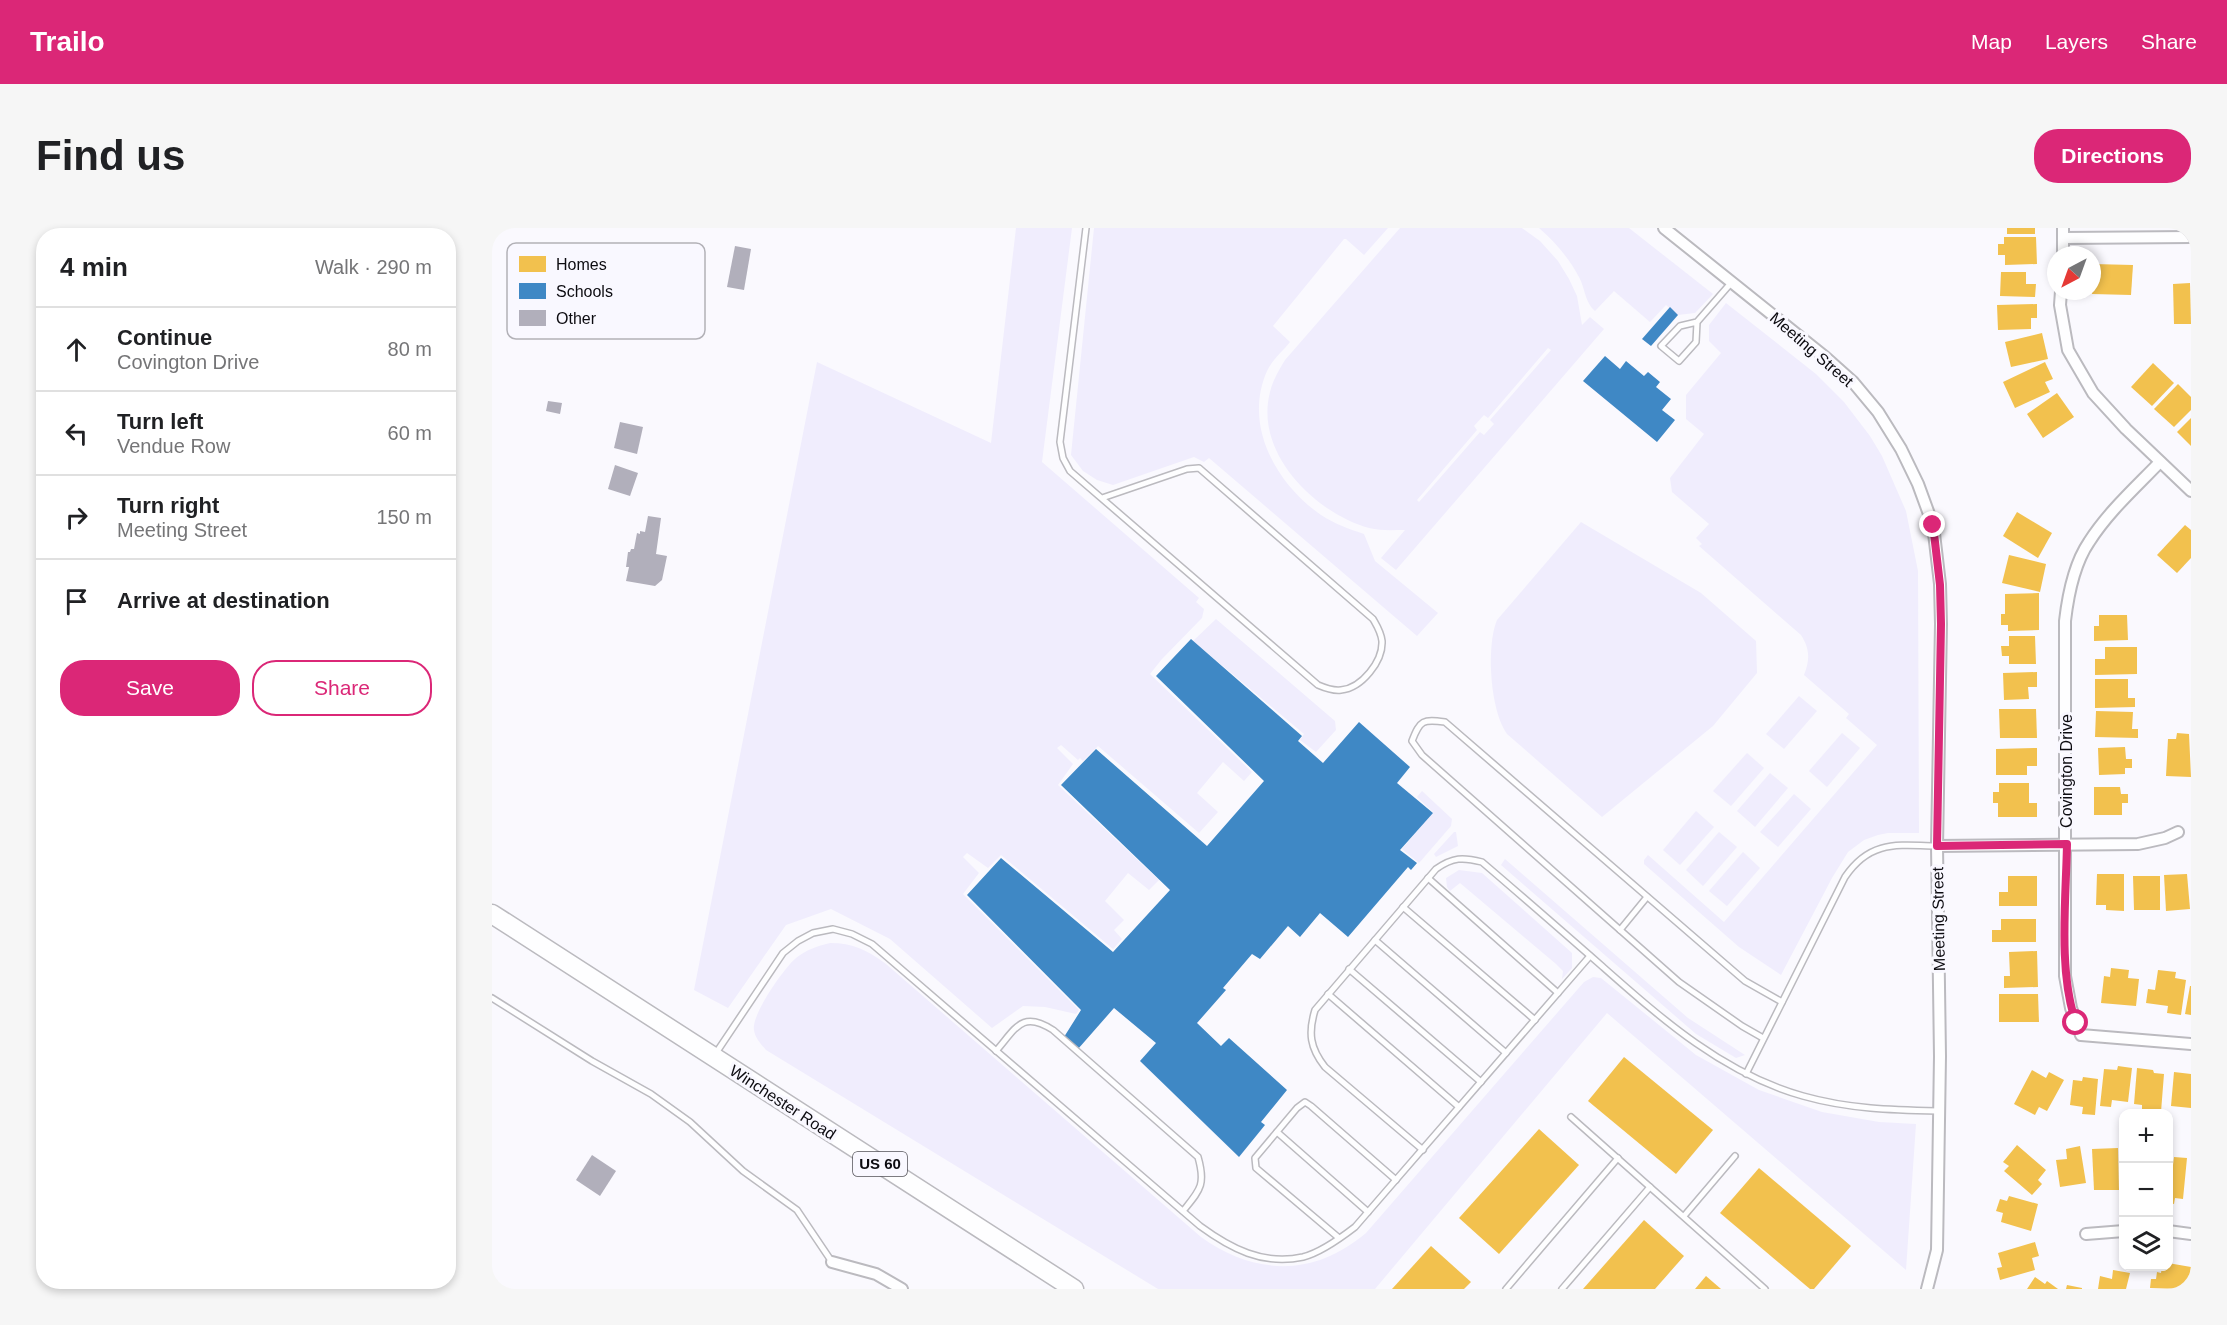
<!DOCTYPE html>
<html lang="en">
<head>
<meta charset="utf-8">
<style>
	:root { --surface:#fff; --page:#f6f6f6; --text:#202124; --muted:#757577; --line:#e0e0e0; --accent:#db2777 }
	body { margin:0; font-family:Arial,sans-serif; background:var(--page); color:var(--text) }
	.controls { position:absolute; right:18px; bottom:18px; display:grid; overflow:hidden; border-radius:12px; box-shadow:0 3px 9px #0003 }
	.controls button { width:54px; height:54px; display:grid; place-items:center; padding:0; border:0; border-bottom:2px solid var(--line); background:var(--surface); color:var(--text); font:30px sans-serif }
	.compass { position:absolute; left:1555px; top:18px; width:54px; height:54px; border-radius:50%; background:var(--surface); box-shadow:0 3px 9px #0003; rotate:221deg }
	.stop { position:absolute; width:18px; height:18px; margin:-14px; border:4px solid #db2777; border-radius:50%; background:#fff }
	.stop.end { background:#db2777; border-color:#fff; box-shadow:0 2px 6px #0008 }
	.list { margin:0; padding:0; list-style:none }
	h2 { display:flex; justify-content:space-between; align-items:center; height:78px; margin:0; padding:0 24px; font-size:26px }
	h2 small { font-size:20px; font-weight:400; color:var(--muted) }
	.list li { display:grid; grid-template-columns:39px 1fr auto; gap:18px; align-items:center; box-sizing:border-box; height:84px; padding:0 24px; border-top:2px solid var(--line) }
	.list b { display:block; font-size:22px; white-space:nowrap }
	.list p { margin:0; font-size:20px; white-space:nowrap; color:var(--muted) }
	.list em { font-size:20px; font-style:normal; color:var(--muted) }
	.actions { display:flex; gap:12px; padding:18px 24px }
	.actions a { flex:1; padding:14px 0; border:2px solid var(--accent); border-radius:24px; text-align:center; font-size:21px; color:var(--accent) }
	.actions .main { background:var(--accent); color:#fff }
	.icon { flex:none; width:33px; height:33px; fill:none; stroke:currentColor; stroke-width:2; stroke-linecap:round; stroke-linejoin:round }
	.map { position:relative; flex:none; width:1699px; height:1061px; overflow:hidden; border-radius:24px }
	header { display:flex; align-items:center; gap:36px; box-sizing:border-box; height:84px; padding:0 30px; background:var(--accent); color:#fff }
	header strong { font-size:28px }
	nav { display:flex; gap:33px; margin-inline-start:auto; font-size:21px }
	.intro { display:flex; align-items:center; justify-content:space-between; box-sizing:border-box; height:144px; padding:0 36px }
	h1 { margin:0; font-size:42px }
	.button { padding:15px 27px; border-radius:24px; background:var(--accent); color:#fff; font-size:21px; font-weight:700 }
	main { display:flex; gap:36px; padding:0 36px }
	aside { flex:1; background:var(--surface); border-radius:24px; box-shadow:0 3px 9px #0003 }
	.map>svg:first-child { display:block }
	.green { fill:#f0edfd; fill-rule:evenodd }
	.homes { fill:#f2c14e }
	.schools { fill:#3f88c5 }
	.building { fill:#b1afbb }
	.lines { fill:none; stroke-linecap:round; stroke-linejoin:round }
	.service-casing { stroke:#bbbabf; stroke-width:8 }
	.minor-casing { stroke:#bbbabf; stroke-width:14 }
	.trunk-casing { stroke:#bbbabf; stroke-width:21 }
	.service { stroke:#fefeff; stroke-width:5 }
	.minor { stroke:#fefeff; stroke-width:10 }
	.trunk { stroke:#fefeff; stroke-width:18 }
	.route { stroke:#db2777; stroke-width:8 }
	.labels { text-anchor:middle; stroke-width:6; stroke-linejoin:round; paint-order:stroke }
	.shield { fill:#f9f8ff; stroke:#535258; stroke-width:1.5 }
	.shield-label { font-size:15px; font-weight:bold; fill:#0c0b10 }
	.street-label { font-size:16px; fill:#0c0b10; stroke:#f9f8ff }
	.key { fill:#f9f8ff; stroke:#b2b1b7; stroke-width:1.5 }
	.key-label { font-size:16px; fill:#0c0b10 }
</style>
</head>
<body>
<header>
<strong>Trailo</strong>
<nav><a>Map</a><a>Layers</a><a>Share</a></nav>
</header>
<div class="intro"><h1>Find us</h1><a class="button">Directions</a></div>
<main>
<aside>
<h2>4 min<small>Walk · 290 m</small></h2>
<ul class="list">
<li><svg class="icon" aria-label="ahead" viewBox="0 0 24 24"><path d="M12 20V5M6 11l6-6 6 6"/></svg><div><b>Continue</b><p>Covington Drive</p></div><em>80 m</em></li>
<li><svg class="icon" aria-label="left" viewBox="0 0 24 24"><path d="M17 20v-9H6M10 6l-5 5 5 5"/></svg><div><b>Turn left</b><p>Vendue Row</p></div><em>60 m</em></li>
<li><svg class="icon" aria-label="right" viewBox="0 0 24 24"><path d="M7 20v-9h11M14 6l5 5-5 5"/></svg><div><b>Turn right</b><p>Meeting Street</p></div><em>150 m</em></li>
<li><svg class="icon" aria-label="arrive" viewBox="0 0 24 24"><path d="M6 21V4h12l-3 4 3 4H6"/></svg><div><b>Arrive at destination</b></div></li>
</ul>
<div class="actions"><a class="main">Save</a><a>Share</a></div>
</aside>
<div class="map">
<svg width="1699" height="1061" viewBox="0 0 1699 1061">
	<rect width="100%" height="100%" fill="#faf9fe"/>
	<g class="green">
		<path d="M 524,0 L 580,0 L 550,234 L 707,370 L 704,374 L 712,381 L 710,390 L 670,431 L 658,446 L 760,544 L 752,553 L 731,534 L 705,565 L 726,584 L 707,605 L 606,518 L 591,533 L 588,530 L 586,532 L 569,517 L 565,520 L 581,536 L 566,557 L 667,652 L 657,662 L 636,645 L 613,673 L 632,692 L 622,702 L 630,711 L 621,721 L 509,627 L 496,640 L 475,625 L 471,629 L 487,645 L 471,666 L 587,782 L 584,786 L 553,779 L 531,778 L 500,800 L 398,711 L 339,681 L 294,697 L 236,780 L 202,762 L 325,134 L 499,215 Z"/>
		<path d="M 602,0 L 896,0 L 872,27 L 854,11 L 852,11 L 781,98 L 798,114 C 791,123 780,132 775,143 C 751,197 784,256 829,287 C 843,296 857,301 872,306 L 883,333 L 946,385 L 925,408 L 717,230 L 712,234 L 702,229 L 621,257 L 605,252 L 591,243 L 579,227 Z"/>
		<path d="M 908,0 L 1030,0 L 1048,13 L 1066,33 L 1077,51 L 1085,68 L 1090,97 L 1098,89 L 1112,101 L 904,342 L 889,330 L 913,302 C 900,302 889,303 877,300 C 823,285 762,225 778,164 C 781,152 787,142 793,132 ZM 1056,120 L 1059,122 L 998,192 L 1002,196 L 992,207 L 988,204 L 927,274 L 925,272 L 985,202 L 982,198 L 992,187 L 996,190 Z"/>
		<path d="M 1047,0 L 1137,0 L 1221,66 L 1203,85 L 1186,87 L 1174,77 L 1158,94 L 1122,63 L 1103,83 C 1093,75 1093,60 1087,49 C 1077,30 1063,14 1047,0 Z"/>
		<path d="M 1234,75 L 1324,146 L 1352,174 L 1378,208 L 1390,228 L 1414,283 L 1426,343 L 1427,605 L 1396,605 L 1386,607 L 1372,612 L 1356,624 L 1340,650 L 1289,747 L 1247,719 L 1152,636 L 1152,632 L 1156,627 L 1232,694 L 1385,517 L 1354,490 L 1357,486 L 1312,447 C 1318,432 1318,421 1309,407 L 1207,318 L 1210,316 L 1204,310 L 1217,296 L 1180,264 L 1178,250 L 1212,206 L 1194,191 L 1194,167 L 1229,125 L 1217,113 L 1217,97 Z"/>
		<path d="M 1089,294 L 1209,365 L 1264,413 L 1265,445 L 1221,498 L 1110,589 L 1015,506 C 998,483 994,418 1005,392 Z"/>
		<path d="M 724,391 L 843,493 L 844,502 L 824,524 L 808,512 L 812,506 L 701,413 Z"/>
		<path d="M 1307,468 L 1325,483 L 1292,521 L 1274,506 Z"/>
		<path d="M 1350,505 L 1368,520 L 1335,559 L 1317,543 Z"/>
		<path d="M 1255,525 L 1272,540 L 1239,578 L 1221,563 Z"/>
		<path d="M 1278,545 L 1296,560 L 1263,599 L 1245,583 Z"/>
		<path d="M 930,563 L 960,591 L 959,598 L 927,635 L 910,621 L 941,584 L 925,569 Z"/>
		<path d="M 1302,566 L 1319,581 L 1286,619 L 1268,604 Z"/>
		<path d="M 1204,583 L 1222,599 L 1188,637 L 1171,622 Z"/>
		<path d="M 962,604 L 964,604 L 966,618 L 944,629 L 942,626 Z"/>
		<path d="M 1227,604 L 1245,619 L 1211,658 L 1194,642 Z"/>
		<path d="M 1251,624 L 1268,640 L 1235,678 L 1217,663 Z"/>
		<path d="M 1013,631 L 1196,790 L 1253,827 L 1244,830 L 1204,806 L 1009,637 Z"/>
		<path d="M 967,642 L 990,645 L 1080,725 L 1080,740 L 1070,751 L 1071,743 L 1064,736 L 968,655 L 958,663 L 955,659 L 954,650 Z"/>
		<path d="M 338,715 C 361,715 375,722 394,736 L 709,1009 C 764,1048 822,1049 874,1005 L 1092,754 L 1101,749 L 1109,750 L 1204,827 L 1267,862 L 1330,884 L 1387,894 L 1424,896 L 1414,1042 L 1115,785 L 883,1061 L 666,1061 L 274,822 C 269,816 263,810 262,802 C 259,787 292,740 304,730 C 314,722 325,718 338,715 Z"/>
	</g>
	<g class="homes">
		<rect x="1515" y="0" width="28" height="6"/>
		<path d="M 1512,9 L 1544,9 L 1545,36 L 1513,37 L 1513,27 L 1506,27 L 1506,16 L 1512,16 Z"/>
		<path d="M 1601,36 L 1641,37 L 1639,67 L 1600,66 Z"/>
		<path d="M 1509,44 L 1534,44 L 1534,56 L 1544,56 L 1543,69 L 1508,68 Z"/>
		<path d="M 1698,55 L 1699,96 L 1682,96 L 1681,56 Z"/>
		<path d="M 1545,76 L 1545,90 L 1539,90 L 1539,101 L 1506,102 L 1505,77 Z"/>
		<path d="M 1550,105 L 1556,131 L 1519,139 L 1513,114 Z"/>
		<path d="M 1553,134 L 1561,151 L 1553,154 L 1558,164 L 1523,180 L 1511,154 Z"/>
		<path d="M 1661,135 L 1682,155 L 1660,178 L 1639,159 Z"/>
		<path d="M 1686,156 L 1699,169 L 1699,182 L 1682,199 L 1662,181 Z"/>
		<path d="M 1565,165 L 1582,189 L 1551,210 L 1535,186 Z"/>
		<path d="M 1699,190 L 1699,218 L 1685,204 Z"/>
		<path d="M 1525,284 L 1560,305 L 1546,330 L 1511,308 Z"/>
		<path d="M 1693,297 L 1699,302 L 1699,330 L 1685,345 L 1665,327 Z"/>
		<path d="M 1517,327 L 1554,336 L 1548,364 L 1510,355 Z"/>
		<path d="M 1547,365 L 1547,402 L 1516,403 L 1516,397 L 1509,397 L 1509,386 L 1513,386 L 1513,366 Z"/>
		<path d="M 1607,387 L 1635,387 L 1636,412 L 1602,413 L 1602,398 L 1607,398 Z"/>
		<path d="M 1517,408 L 1543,408 L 1544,436 L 1517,436 L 1517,428 L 1510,428 L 1509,418 L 1517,418 Z"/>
		<path d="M 1613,419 L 1645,419 L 1645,446 L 1603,447 L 1603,431 L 1613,431 Z"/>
		<path d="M 1545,444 L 1545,459 L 1536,459 L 1537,471 L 1512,472 L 1511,445 Z"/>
		<path d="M 1603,451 L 1636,451 L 1636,470 L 1643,470 L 1643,479 L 1603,480 Z"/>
		<path d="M 1507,481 L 1544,481 L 1545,510 L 1508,510 Z"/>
		<path d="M 1604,483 L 1641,484 L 1640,501 L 1646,501 L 1646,510 L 1603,509 Z"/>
		<path d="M 1685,505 L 1697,506 L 1699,549 L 1674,548 L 1676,511 L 1684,511 Z"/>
		<path d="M 1633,519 L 1634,531 L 1640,531 L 1640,540 L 1633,540 L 1633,546 L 1607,547 L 1606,520 Z"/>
		<path d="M 1545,520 L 1545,538 L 1535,538 L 1535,547 L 1504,547 L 1504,521 Z"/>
		<path d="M 1507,555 L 1537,555 L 1537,575 L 1545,575 L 1545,589 L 1506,589 L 1506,575 L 1501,575 L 1501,564 L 1507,564 Z"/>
		<path d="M 1602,559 L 1628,559 L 1629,566 L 1636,566 L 1636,575 L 1630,575 L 1630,587 L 1602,587 Z"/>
		<path d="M 1605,646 L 1632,646 L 1632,683 L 1614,682 L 1614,677 L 1604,677 Z"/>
		<path d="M 1695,646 L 1698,681 L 1674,683 L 1672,647 Z"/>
		<path d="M 1516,648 L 1545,648 L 1545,678 L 1507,678 L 1507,664 L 1516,664 Z"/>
		<path d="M 1641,648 L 1668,648 L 1668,682 L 1642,682 Z"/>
		<path d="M 1509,691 L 1544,691 L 1544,714 L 1500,714 L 1500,702 L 1509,702 Z"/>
		<path d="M 1545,723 L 1546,759 L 1512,760 L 1512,748 L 1518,748 L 1517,724 Z"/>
		<path d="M 1619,740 L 1637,742 L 1636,750 L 1647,751 L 1644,778 L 1609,775 L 1612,748 L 1618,749 Z"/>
		<path d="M 1666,742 L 1684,744 L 1683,750 L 1694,752 L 1689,787 L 1675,785 L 1676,778 L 1654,775 L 1656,761 L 1663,762 Z"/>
		<path d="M 1698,758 L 1699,758 L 1699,787 L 1693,786 Z"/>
		<path d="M 1507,766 L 1546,766 L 1547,794 L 1507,794 Z"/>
		<path d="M 1132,829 L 1221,902 L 1184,946 L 1096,873 Z"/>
		<path d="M 1626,838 L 1640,840 L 1636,874 L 1620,872 L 1619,879 L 1608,878 L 1612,841 L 1625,842 Z"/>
		<path d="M 1645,840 L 1661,842 L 1662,845 L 1672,846 L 1669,884 L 1650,882 L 1650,877 L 1642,876 Z"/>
		<path d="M 1540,842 L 1554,850 L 1557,844 L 1572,852 L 1555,883 L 1547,879 L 1543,887 L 1522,876 Z"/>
		<path d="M 1682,844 L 1699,846 L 1699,880 L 1679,878 Z"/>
		<path d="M 1591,849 L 1606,851 L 1603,887 L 1590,886 L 1591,879 L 1578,877 L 1581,852 L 1590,853 Z"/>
		<path d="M 1047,901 L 1087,937 L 1007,1026 L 967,990 Z"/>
		<path d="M 1525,917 L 1554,942 L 1546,952 L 1550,956 L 1540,967 L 1512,943 L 1517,938 L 1511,934 Z"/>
		<path d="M 1588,918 L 1594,955 L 1568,959 L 1564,932 L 1575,931 L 1574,921 Z"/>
		<path d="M 1626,920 L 1627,962 L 1602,962 L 1600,921 Z"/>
		<path d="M 1682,929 L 1695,930 L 1691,971 L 1683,970 L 1682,976 L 1676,975 L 1676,936 L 1681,937 Z"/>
		<path d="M 1267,940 L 1359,1018 L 1322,1061 L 1318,1061 L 1228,985 Z"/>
		<path d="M 1517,968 L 1546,976 L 1539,1003 L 1509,994 L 1511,985 L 1504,983 L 1508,971 L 1515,973 Z"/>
		<path d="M 1152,992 L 1192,1028 L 1163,1061 L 1091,1061 Z"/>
		<path d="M 1543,1014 L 1547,1028 L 1540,1030 L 1543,1042 L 1508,1052 L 1505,1040 L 1510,1039 L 1506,1025 Z"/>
		<path d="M 939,1018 L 979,1054 L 972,1061 L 900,1061 Z"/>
		<path d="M 1676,1035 L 1699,1039 L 1697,1053 L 1694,1052 L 1692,1061 L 1658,1060 L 1659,1051 L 1664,1051 L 1665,1044 L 1669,1045 L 1670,1038 L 1676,1038 Z"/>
		<path d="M 1621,1042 L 1638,1045 L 1634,1061 L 1606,1061 L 1608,1048 L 1620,1051 Z"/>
		<path d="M 1214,1048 L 1229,1061 L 1203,1061 Z"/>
		<path d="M 1543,1049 L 1553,1056 L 1555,1053 L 1566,1061 L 1535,1061 Z"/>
		<path d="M 1575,1057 L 1590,1060 L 1590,1061 L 1574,1061 Z"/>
	</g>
	<g class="schools">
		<path d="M 1178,79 L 1186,87 L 1159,118 L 1150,111 Z"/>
		<path d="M 1113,128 L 1128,141 L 1134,133 L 1152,148 L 1156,144 L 1168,154 L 1164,159 L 1179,171 L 1170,182 L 1183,192 L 1165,214 L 1091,153 Z"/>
		<path d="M 699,411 L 810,508 L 806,513 L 831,535 L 867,494 L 918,539 L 905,555 L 941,585 L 908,622 L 925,635 L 919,642 L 916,639 L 856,709 L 828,685 L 808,709 L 796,698 L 768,731 L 760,726 L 731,760 L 734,762 L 705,795 L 729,818 L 737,810 L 795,862 L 769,894 L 773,897 L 747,929 L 648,833 L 664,815 L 622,780 L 586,821 L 572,809 L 589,782 L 475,667 L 509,630 L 621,724 L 678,662 L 569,557 L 604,521 L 715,618 L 772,553 L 664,448 Z"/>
	</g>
	<g class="building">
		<path d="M 243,18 L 259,21 L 252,62 L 235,59 Z"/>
		<path d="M 56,173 L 70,175 L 68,186 L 54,183 Z"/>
		<path d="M 128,194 L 151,199 L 145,226 L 122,220 Z"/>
		<path d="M 123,237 L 146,245 L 138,268 L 116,261 Z"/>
		<path d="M 156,288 L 169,290 L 164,326 L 175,328 L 170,352 L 163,358 L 134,353 L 137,339 L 134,339 L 136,324 L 138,324 L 139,321 L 142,321 L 145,305 L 148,306 L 148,303 L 153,304 Z"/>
		<path d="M 100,927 L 124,943 L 108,968 L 84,952 Z"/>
	</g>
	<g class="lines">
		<g class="service-casing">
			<g id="service">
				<path d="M 594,0 L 568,214 L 571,230 L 578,243 L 826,457 C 833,460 841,463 849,462 C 870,460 891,433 890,413 C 889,404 885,398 881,391 L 707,240 L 695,241 L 610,270"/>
				<path d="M 1205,94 L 1188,98 L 1169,118 L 1187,133 L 1204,114 L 1205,94 L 1239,55"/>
				<path d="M 936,650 L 1066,765"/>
				<path d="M 911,679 L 1043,792"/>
				<path d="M 1128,702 L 1155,669"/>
				<path d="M 883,712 L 1014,825"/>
				<path d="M 857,741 L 989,854"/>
				<path d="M 836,766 L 967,879"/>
				<path d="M 0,770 L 100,833 L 159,866 L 198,894 L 251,943 L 305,982 L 340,1034"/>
				<path d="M 1271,810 L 1250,798 L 1187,754 L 930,527 L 920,513 C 928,492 931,491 953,494 L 1253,753 L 1290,774"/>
				<path d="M 504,823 C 524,800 530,782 561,802 L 706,929 C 714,957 708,962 691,983"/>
				<path d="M 224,825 L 291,725 L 306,713 L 321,705 L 341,701 L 360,706 L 380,716 L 708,998 C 738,1020 771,1038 811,1029 C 827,1025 850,1009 863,999 L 1098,728"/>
				<path d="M 1254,846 L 1353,649 C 1378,612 1405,617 1445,618"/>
				<path d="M 1079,889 L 1273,1061"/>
				<path d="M 785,904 L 876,984"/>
				<path d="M 931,922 L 833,839 C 818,820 816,805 823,782 L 944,641 C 961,629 971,629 990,634 C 1031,669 1071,704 1111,739 C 1171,792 1232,846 1311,868 C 1357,881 1400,882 1446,883"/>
				<path d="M 1192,988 L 1243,928"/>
				<path d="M 847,1010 L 764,940 L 763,930 L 805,880 L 813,874 L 819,878 L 904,952"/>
				<path d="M 1014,1061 L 1126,930"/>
				<path d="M 1070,1061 L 1158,959"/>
			</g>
		</g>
		<g class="minor-casing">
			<g id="minor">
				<path d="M 1172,0 L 1333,129 L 1361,154 L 1386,184 L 1409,221 L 1426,256 L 1441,297 L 1448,356 L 1449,396 L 1445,618 L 1448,828 L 1445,1022 L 1435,1061"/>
				<path d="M 1571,10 L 1699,9"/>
				<path d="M 1571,27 L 1571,0"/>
				<path d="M 1569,63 L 1568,77 L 1576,122 L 1601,165 L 1634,201 L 1699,263"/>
				<path d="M 1668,234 C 1644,259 1616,284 1597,314 C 1582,336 1576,367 1573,393 L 1573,748 L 1579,780 L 1589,807 L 1699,816"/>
				<path d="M 1445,618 L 1646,616 L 1673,610 L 1686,604"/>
				<path d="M 1676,1003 L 1699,1006"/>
				<path d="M 1594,1006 L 1632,1003"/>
				<path d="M 340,1034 L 384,1046 L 410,1061"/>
			</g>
		</g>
		<g class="trunk-casing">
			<path id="trunk" d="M 0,686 L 582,1061"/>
		</g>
		<use href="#service" class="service"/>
		<use href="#minor" class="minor"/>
		<use href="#trunk" class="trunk"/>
	</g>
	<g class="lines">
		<path class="route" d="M 1441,297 L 1448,357 L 1449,396 L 1445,618 L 1575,616 C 1574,671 1566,744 1584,795"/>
	</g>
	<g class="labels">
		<rect class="shield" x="361" y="924" width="54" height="24" rx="4.5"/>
		<g class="shield-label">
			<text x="388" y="941">US 60</text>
		</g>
		<g class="street-label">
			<text transform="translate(1320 121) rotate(41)" y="6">Meeting Street</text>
			<text transform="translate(1574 543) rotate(-90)" y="6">Covington Drive</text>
			<text transform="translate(1446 691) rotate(-91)" y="6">Meeting Street</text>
			<text transform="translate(291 874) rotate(33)" y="6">Winchester Road</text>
		</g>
	</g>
	<rect x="15" y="15" width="198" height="96" rx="9" class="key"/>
	<rect x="27" y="28" width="27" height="16" fill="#f2c14e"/>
	<rect x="27" y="55" width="27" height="16" fill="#3f88c5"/>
	<rect x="27" y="82" width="27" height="16" fill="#b1afbb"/>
	<g class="key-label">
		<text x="64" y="42">Homes</text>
		<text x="64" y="69">Schools</text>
		<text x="64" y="96">Other</text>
	</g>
</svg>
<div class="controls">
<button>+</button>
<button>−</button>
<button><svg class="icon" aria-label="layers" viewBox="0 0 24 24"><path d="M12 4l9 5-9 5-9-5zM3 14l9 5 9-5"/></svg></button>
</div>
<svg class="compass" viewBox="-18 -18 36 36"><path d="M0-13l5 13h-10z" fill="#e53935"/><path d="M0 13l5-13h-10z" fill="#757577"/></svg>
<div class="stop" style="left:1584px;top:795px"></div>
<div class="stop end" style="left:1441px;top:297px"></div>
</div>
</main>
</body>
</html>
